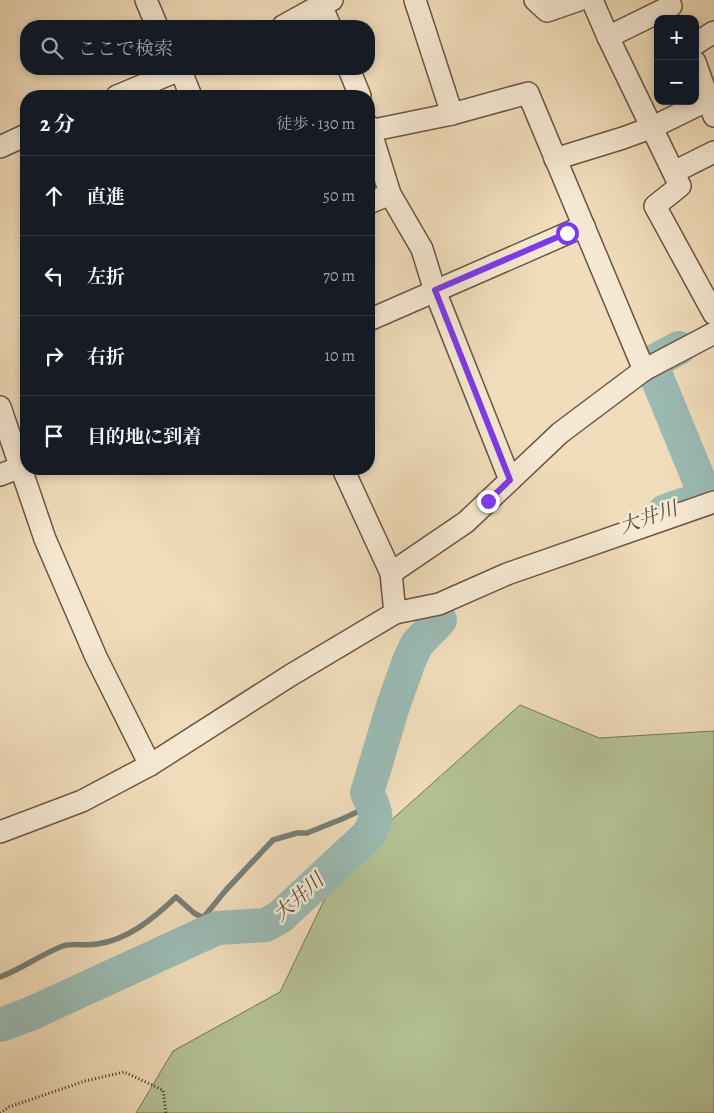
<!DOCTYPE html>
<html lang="ja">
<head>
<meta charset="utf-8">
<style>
	:root { --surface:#171b24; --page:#20242c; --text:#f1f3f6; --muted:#9ea1a6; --line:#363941 }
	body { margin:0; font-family:Alegreya,"Noto Serif JP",serif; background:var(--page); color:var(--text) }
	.controls { position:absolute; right:15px; top:15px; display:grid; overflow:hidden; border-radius:10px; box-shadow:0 2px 8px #0003 }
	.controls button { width:45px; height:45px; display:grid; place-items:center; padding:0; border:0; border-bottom:1px solid var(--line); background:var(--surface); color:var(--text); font:25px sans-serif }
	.stop { position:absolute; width:15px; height:15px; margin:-11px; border:4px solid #7c3aed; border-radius:50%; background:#fff }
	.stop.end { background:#7c3aed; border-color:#fff; box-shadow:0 1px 5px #0008 }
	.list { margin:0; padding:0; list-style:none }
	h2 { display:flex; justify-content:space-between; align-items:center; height:65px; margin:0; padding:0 20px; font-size:21px }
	h2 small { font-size:16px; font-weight:400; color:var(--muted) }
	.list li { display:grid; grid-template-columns:32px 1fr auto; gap:15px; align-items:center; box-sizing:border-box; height:80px; padding:0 20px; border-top:1px solid var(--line) }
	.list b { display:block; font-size:19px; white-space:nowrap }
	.list em { font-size:16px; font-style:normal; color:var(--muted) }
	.icon { flex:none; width:28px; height:28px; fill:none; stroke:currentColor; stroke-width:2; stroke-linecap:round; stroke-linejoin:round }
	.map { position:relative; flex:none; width:714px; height:1113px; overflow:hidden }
	.search { position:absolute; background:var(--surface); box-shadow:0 2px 8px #0003; left:20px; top:20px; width:355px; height:55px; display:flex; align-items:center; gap:12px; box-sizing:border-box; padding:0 18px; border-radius:20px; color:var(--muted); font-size:19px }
	.panel { position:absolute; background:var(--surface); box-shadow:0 2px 8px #0003; left:20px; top:90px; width:355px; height:385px; border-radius:20px }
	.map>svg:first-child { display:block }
	.green { fill:#b4c295; stroke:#797559 }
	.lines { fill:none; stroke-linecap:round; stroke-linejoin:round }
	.stream { stroke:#768078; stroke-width:5.5 }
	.river { stroke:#9bbbb4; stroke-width:34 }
	.minor-casing { stroke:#6b5544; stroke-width:24 }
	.path { stroke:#3e281d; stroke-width:3; stroke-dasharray:1 2.5; stroke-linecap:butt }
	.minor { stroke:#f6e9d3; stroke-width:21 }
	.route { stroke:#7c3aed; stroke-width:6 }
	.labels { text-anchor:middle; stroke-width:5; stroke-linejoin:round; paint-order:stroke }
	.water-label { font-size:20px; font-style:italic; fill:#554d43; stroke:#f6e9d3 }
</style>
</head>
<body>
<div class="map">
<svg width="714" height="1113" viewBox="0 0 714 1113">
	<rect width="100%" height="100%" fill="#f1ddbb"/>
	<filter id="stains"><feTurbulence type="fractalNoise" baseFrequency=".004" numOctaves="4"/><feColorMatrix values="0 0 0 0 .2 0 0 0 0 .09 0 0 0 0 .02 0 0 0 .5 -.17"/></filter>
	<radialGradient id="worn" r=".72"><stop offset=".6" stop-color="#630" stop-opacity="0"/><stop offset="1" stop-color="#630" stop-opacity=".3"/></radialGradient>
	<path class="green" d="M 520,705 L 599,738 L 714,731 L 714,1113 L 136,1113 L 173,1051 L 280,992 L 341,865 Z"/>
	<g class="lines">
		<path class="stream" d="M 0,977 C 22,969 41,954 63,946 C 73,943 86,946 97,944 C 128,940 154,918 176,897 L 194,913 L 203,918 L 226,890 L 273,840 L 297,833 L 307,833 L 342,819 L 372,805"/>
		<g class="river">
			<path d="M 665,511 L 706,497 L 651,363 L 679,348"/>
			<path d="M 0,1025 L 30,1014 L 217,928 L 266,925 L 280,917 L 367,836 C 380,817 376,812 367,793 L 393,706 L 409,661 L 417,644 L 440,620"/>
		</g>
		<g class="minor-casing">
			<g id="minor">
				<path d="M 146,0 L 157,26"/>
				<path d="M 415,0 L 452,114"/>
				<path d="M 535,0 L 547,11 L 579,0"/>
				<path d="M 592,0 L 608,37 L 680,186 L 655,206 L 714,314"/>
				<path d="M 321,5 L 330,26"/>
				<path d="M 283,26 L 321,5 L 332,0"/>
				<path d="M 608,37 L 671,6"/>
				<path d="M 695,44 L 714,32"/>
				<path d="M 695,62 L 714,116"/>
				<path d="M 180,69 L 191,96"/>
				<path d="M 349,69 L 360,96"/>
				<path d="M 117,96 L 182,69"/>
				<path d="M 369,126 L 390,194 L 422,249 L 435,291 L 510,480"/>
				<path d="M 369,131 L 452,114 L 528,93 L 644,370"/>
				<path d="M 0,147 L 26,135"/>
				<path d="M 555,159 L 623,138 L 653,127 L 708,100"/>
				<path d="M 674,172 L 714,152"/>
				<path d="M 369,203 L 390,194"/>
				<path d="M 369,320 L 584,226"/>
				<path d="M 0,407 L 45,539 L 96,657 L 150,765"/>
				<path d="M 343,469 L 391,573 L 395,613"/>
				<path d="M 0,475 L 26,465"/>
				<path d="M 391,573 L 466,522 L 560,433 L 644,370 L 714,333"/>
				<path d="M 0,832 L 82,801 L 150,765 L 291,675 L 395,613 L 439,604 L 507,574 L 714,502"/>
			</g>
		</g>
		<path class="path" d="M 0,1113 L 9,1107 L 85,1081 L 124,1072 L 163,1090 L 166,1113"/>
		<use href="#minor" class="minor"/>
	</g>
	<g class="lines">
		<path class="route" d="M 488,501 L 510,480 L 435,290 L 567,233"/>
	</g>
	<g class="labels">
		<g class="water-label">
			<text transform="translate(648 517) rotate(-19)" y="7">大井川</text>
			<text transform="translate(298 897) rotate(-42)" y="7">大井川</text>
		</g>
	</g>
	<rect width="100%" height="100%" filter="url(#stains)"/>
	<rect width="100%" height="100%" fill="url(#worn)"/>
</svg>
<div class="controls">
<button>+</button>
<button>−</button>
</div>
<div class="stop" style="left:567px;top:233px"></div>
<div class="stop end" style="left:488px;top:501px"></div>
<div class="search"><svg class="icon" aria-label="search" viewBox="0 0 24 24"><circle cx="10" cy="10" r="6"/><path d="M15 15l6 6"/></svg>ここで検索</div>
<section class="panel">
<h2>2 分<small>徒歩 · 130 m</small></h2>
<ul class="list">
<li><svg class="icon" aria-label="ahead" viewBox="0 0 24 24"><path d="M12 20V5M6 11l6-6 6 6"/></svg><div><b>直進</b></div><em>50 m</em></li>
<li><svg class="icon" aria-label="left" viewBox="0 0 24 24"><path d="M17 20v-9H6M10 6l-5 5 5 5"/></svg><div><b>左折</b></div><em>70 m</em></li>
<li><svg class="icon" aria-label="right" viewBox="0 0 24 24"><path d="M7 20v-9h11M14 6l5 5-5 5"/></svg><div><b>右折</b></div><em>10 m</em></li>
<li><svg class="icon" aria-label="arrive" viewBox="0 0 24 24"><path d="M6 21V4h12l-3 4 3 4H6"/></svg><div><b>目的地に到着</b></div></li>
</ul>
</section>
</div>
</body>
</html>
